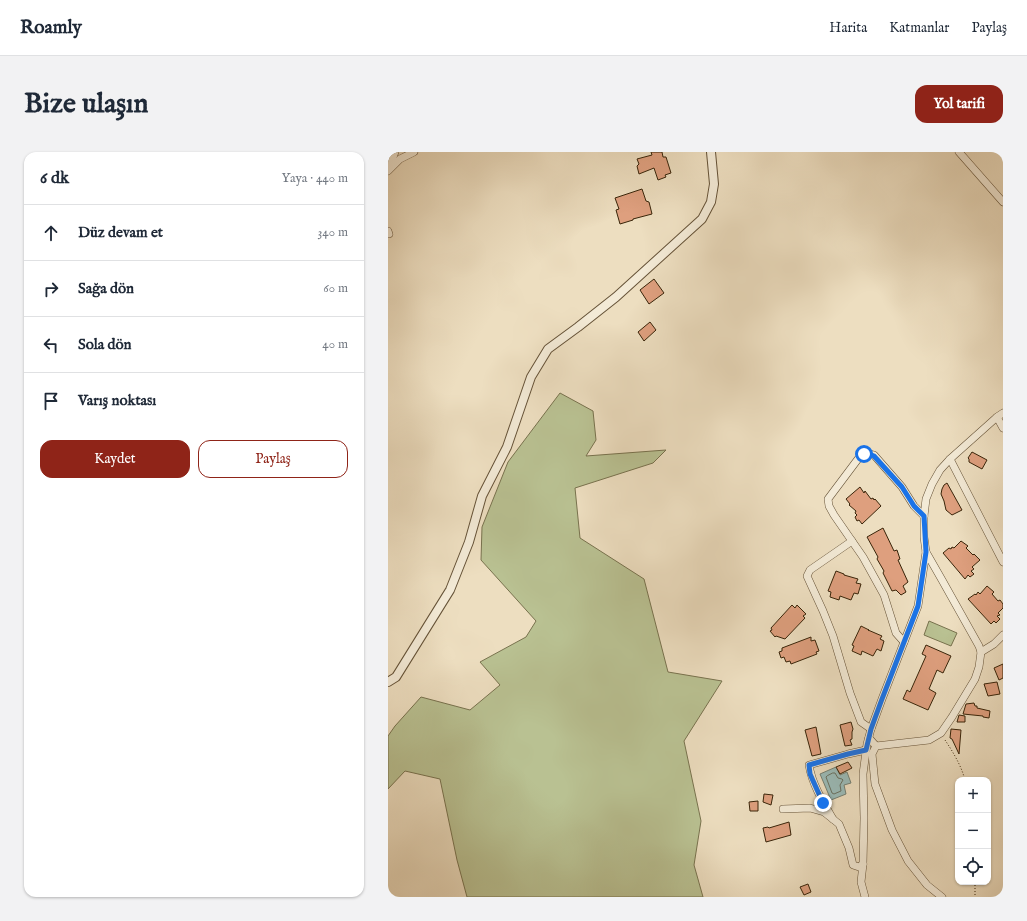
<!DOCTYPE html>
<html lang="tr">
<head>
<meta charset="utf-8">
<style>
	:root { --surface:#fff; --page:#f2f2f3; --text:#1f2937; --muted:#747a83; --line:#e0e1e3; --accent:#8f2418 }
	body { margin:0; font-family:"IM FELL English",serif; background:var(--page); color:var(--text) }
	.controls { position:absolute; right:12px; bottom:12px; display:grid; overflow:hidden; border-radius:8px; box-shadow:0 1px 3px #0004 }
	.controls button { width:36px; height:36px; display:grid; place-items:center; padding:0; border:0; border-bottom:1px solid var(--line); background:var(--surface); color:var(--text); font:20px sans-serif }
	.stop { position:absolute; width:12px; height:12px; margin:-9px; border:3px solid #1a73e8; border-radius:50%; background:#fff }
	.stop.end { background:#1a73e8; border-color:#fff; box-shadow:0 1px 4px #0008 }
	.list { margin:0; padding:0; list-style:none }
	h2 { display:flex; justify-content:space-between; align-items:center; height:52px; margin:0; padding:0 16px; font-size:17px }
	h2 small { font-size:13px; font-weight:400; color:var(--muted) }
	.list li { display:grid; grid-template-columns:26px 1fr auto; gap:12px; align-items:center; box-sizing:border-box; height:56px; padding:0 16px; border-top:1px solid var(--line) }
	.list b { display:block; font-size:15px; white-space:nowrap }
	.list em { font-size:13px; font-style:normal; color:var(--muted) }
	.actions { display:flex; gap:8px; padding:12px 16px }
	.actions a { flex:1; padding:9px 0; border:1px solid var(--accent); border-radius:12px; text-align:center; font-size:14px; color:var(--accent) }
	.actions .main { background:var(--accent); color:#fff }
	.icon { flex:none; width:22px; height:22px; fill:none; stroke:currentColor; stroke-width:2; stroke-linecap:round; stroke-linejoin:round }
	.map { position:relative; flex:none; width:615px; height:745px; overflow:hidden; border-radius:12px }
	header { display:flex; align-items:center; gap:24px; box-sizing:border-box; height:56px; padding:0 20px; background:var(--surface); border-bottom:1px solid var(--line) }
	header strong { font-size:19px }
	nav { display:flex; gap:22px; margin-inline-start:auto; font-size:14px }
	.intro { display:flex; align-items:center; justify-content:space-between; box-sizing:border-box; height:96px; padding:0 24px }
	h1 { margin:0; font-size:28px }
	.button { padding:10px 18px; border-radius:12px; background:var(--accent); color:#fff; font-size:14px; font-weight:700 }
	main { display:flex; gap:24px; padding:0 24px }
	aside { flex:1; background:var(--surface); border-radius:12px; box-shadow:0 1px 3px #0004 }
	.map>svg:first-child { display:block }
	.green { fill:#b9c192; stroke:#78724e }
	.water { fill:#9abbb8; stroke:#737f72 }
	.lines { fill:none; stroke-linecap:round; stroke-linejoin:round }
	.shore { stroke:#697060; stroke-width:1 }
	.building { fill:#de9f7e; stroke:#382409 }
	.minor-casing { stroke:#655237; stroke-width:8 }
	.tertiary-casing { stroke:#655237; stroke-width:10 }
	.path { stroke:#382409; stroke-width:1; stroke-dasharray:1 2; stroke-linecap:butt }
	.minor { stroke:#f3ead6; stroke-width:7 }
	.tertiary { stroke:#f3ead6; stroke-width:8 }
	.route { stroke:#1a73e8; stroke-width:5 }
</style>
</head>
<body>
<header>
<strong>Roamly</strong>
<nav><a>Harita</a><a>Katmanlar</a><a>Paylaş</a></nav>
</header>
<div class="intro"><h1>Bize ulaşın</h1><a class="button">Yol tarifi</a></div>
<main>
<aside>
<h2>6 dk<small>Yaya · 440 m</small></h2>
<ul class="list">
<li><svg class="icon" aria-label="ahead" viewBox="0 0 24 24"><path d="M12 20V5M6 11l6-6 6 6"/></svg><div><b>Düz devam et</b></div><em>340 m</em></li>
<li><svg class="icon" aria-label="right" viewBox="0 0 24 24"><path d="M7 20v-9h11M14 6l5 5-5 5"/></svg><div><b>Sağa dön</b></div><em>60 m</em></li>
<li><svg class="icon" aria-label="left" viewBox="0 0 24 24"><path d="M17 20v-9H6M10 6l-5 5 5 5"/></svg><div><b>Sola dön</b></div><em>40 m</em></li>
<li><svg class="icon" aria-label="arrive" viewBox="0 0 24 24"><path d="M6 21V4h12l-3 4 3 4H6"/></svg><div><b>Varış noktası</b></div></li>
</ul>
<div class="actions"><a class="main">Kaydet</a><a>Paylaş</a></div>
</aside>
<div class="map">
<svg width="615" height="745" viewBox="0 0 615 745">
	<rect width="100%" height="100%" fill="#eddec0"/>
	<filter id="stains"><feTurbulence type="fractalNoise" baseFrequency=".005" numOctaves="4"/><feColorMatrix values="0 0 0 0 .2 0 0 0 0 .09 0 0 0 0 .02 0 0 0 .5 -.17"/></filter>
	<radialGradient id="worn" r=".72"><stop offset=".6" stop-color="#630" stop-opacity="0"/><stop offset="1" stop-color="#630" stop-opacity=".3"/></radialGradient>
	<g class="green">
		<path d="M 172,241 L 205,259 L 208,288 L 198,304 L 278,298 L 265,311 L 187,336 L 192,386 L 256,427 L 280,520 L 334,529 L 296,589 L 313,669 L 306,713 L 315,745 L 79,745 L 69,708 L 52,627 L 17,619 L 0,637 L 0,584 L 7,574 L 33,545 L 82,558 L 112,533 L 92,510 L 138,485 L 148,469 L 93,408 L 94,375 L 120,310 Z"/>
		<path d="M 541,469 L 569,481 L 563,494 L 536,483 Z"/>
	</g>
	<path class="water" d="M 448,615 L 452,623 L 459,620 L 463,631 L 456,633 L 458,642 L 443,648 L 432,622 Z"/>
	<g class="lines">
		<path class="shore" d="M 445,621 L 447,621 L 450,626 L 454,627 L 455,628 L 452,633 L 453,639 L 446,642 L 444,641 L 438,625 L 439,624 Z"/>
	</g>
	<g class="building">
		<path d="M 263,0 L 274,0 L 275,5 L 278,5 L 283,21 L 277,23 L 278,25 L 270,28 L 266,16 L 251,22 L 249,14 L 251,12 L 249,7 L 264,3 Z"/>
		<path d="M 254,37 L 258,49 L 261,50 L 264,62 L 245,67 L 245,68 L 232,72 L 228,58 L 231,57 L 227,46 Z"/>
		<path d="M 266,127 L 276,141 L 261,152 L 252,138 Z"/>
		<path d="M 262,170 L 268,178 L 256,189 L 250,180 Z"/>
		<path d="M 584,300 L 599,308 L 594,317 L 581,310 L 581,307 L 580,306 Z"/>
		<path d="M 559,331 L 574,358 L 564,363 L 558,358 L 556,349 L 553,342 L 554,337 L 556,333 Z"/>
		<path d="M 472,335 L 476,341 L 477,339 L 483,347 L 485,346 L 486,348 L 487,347 L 493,354 L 474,372 L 471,368 L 469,369 L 467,365 L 469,363 L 467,361 L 468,359 L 461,353 L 462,352 L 458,347 Z"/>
		<path d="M 495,376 L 506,399 L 509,398 L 512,407 L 510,408 L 520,430 L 515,434 L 518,440 L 513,443 L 508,438 L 504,439 L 495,421 L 496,419 L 489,407 L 490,405 L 479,385 Z"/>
		<path d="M 573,389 L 580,394 L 578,396 L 585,403 L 586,402 L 592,408 L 584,415 L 586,417 L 583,419 L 586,422 L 582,425 L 580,423 L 577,427 L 555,401 L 561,396 L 563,397 L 564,395 L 566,396 Z"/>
		<path d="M 448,419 L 456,422 L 456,423 L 470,427 L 468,431 L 473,432 L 470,442 L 466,441 L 463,448 L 452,444 L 451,448 L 442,445 L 443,440 L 440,439 Z"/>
		<path d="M 599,434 L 606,440 L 604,442 L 610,449 L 612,448 L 615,452 L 615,456 L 610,461 L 612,463 L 609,464 L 612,467 L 608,471 L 606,469 L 603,472 L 580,447 L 587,442 L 588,443 L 590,440 L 592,442 Z"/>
		<path d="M 404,453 L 407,456 L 409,453 L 418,462 L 415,464 L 417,466 L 397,487 L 388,484 L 387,485 L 382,479 L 384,478 L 383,476 Z"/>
		<path d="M 473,474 L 481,478 L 480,478 L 494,484 L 492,487 L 496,489 L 493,499 L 489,497 L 485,504 L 474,499 L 473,503 L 464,499 L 466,494 L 464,493 Z"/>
		<path d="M 423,485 L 423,489 L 427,488 L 431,499 L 428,500 L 429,502 L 403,512 L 402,509 L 398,510 L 396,505 L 393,506 L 391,500 L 394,499 L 394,496 Z"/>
		<path d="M 538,493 L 563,504 L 555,521 L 549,518 L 541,537 L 548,541 L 540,558 L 515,547 L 519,538 L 522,540 L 538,504 L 534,502 Z"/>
		<path d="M 615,512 L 615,526 L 611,528 L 606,516 Z"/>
		<path d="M 609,530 L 612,542 L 600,544 L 596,532 Z"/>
		<path d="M 586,551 L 587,554 L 589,554 L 589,556 L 602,559 L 601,566 L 595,565 L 595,564 L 575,562 L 578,552 Z"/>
		<path d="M 571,563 L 577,564 L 577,570 L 569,570 Z"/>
		<path d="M 463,570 L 465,577 L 464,580 L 464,587 L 462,588 L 464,593 L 457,594 L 452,573 Z"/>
		<path d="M 428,575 L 433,602 L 424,604 L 417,578 Z"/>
		<path d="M 563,577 L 573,578 L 571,602 L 564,587 L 562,586 Z"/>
		<path d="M 460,610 L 464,616 L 452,622 L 448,615 Z"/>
		<path d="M 376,642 L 385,643 L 383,653 L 375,650 Z"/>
		<path d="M 370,649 L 370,659 L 362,659 L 361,650 Z"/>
		<path d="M 401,670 L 403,683 L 378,690 L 375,676 L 380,675 L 381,676 Z"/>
		<path d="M 420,732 L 423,740 L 416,743 L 412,735 Z"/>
	</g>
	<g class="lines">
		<g class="minor-casing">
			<g id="minor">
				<path d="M 571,0 L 615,50"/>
				<path d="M 0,18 L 7,0"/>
				<path d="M 0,19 L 12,7 L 26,0"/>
				<path d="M 0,79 L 1,82"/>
				<path d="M 609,265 L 615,276"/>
				<path d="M 562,307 L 615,410"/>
				<path d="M 464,389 L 422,418 L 419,424 L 435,459 L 445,484 L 462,541 L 473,570 L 483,577"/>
				<path d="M 516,490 L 508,481 L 496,443 L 475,405 L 446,363 L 441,354 L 440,347 L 470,307 C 476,302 478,300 486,303 L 514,335 L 526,354 L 536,364"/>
				<path d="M 593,500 L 606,492 L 615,483"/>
				<path d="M 481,586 L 488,594 L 541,588 L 553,581 L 564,565 L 587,527 L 591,515 L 593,500 L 591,494 L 554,428 L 538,400"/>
				<path d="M 488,594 L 484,602 L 487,632 L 504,678 L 520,709 L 539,733 L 554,745"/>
				<path d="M 395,657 L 422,656 L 436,660 L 451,672 L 461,696 L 465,713 L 471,715 L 475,712"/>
				<path d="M 445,667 C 435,650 424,632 421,613 L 460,602 L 478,598"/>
				<path d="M 477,745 L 473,730 L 475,712 L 476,666 L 475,622 L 479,592 L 483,577 L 494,547 L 530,454 L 538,400 L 536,385 L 536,364 L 538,347 L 544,332 L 552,318 L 562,307 L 609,265 L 615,261"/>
			</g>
		</g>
		<g class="tertiary-casing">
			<path id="tertiary" d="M 0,530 L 8,525 L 62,438 L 81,390 L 94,344 L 119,295 L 143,225 L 160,197 L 190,175 L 228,145 L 314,67 L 323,50 L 326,32 L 323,0"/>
		</g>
		<g class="path">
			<path d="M 557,588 C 565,600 573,613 577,628"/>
			<path d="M 587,730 L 587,745"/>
		</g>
		<use href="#minor" class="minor"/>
		<use href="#tertiary" class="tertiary"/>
	</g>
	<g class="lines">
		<path class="route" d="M 435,651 L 422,622 L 421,613 L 460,602 L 478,598 L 483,577 L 494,547 L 530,454 L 538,400 L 536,364 L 526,354 L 514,335 L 486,304 L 481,302 L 476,302"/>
	</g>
	<rect width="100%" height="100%" filter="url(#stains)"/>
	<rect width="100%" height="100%" fill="url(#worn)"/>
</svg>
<div class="controls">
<button>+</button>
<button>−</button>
<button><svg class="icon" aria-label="locate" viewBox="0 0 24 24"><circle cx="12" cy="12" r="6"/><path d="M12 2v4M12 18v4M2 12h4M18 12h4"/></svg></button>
</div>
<div class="stop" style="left:476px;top:302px"></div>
<div class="stop end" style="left:435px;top:651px"></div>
</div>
</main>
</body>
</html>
